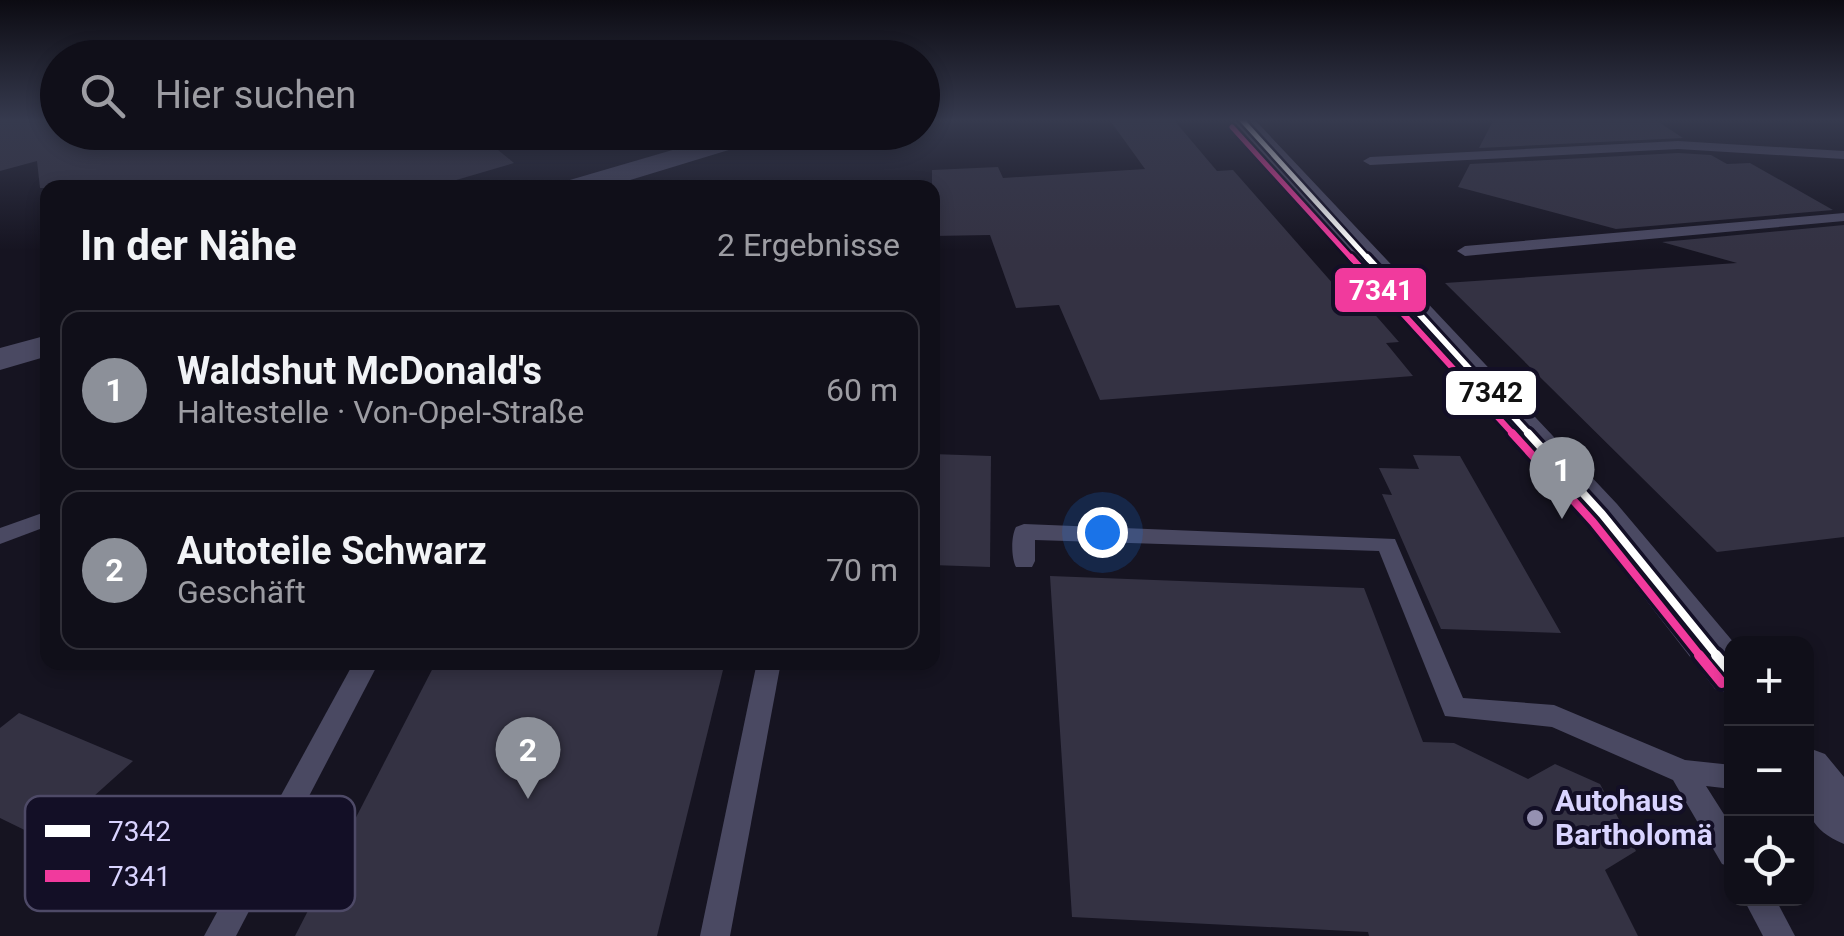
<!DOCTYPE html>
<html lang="de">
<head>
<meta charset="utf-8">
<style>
	:root { --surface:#100f19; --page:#191822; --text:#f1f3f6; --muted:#9c9ca2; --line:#302f38; --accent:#8c9099 }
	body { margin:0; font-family:Roboto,sans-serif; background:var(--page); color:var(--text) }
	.controls { position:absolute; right:30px; bottom:30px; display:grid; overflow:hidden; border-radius:20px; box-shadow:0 5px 15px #0003 }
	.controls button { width:90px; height:90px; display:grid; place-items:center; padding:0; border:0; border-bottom:2px solid var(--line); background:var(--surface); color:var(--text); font:50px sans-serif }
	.you { position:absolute; left:1102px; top:532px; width:35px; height:35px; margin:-25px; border:8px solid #fff; border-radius:50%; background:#1a73e8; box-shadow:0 0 0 15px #1a73e833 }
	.badge { display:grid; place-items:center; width:65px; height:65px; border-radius:50%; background:var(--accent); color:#fff; font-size:32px; font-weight:700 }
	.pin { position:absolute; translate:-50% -82px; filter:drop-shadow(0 2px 5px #0008) }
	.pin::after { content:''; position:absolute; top:52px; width:35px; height:30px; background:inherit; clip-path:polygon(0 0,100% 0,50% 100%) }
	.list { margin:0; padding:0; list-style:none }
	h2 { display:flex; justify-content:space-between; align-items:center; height:130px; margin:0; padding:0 40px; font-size:42px }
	h2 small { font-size:32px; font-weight:400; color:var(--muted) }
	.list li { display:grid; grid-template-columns:65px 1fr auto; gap:30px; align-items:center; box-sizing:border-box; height:160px; margin:0 20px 20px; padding:0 20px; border:2px solid var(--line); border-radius:20px }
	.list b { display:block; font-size:38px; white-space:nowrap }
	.list p { margin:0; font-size:32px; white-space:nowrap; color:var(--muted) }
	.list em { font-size:32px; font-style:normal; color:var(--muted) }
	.icon { flex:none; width:55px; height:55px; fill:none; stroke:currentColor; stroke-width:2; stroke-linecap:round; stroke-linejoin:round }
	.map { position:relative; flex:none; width:1844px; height:936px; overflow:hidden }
	.search { position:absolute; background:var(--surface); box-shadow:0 5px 15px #0003; left:40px; top:40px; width:900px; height:110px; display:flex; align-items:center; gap:25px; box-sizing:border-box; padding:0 35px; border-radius:55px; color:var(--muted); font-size:38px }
	.panel { position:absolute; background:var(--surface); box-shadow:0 5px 15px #0003; left:40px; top:180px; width:900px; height:490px; border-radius:20px }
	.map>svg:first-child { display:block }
	.building { fill:#343243 }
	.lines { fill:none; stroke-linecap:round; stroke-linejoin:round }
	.path { stroke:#44505f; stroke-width:4; stroke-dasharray:4 5; stroke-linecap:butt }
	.service { fill:#4a4962; fill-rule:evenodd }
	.minor { fill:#4a4962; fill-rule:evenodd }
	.bus-1-far3-casing { stroke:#130f26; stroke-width:10 }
	.bus-1-far2-casing { stroke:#130f26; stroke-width:12 }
	.bus-1-far1-casing { stroke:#130f26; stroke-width:15 }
	.bus-1-casing { stroke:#130f26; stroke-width:18 }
	.bus-2-far3-casing { stroke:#130f26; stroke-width:10 }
	.bus-2-far2-casing { stroke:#130f26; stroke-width:12 }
	.bus-2-far1-casing { stroke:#130f26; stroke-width:15 }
	.bus-2-casing { stroke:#130f26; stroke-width:18 }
	.bus-1-far3 { stroke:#fff; stroke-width:5 }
	.bus-1-far2 { stroke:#fff; stroke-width:6 }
	.bus-1-far1 { stroke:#fff; stroke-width:8 }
	.bus-1 { stroke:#fff; stroke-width:10 }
	.bus-2-far3 { stroke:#f13a9d; stroke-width:5 }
	.bus-2-far2 { stroke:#f13a9d; stroke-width:6 }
	.bus-2-far1 { stroke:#f13a9d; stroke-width:8 }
	.bus-2 { stroke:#f13a9d; stroke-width:10 }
	.poi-dot { fill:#9591b1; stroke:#130f26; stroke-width:4 }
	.labels { text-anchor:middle; stroke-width:8; stroke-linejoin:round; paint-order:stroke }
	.near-poi-label { font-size:30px; font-weight:bold; fill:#d9d4ff; stroke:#130f26; text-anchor:start }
	.key { fill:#130f26; stroke:#4e4a67; stroke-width:2.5 }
	.key-label { font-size:28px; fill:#d9d4ff }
	.line-badge { stroke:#130f26; stroke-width:4 }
	.badge-label { font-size:28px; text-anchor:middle; font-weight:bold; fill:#fff }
	.pale-badge-label { font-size:28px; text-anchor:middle; font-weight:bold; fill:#111 }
</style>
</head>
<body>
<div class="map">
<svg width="1844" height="936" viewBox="0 0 1844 936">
	<rect width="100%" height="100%" fill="#161421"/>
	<g class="building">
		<path d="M 0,119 L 58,119 L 58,132 L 390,132 L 392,148 L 450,132 L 476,132 L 514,163 L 429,188 L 40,188 L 37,161 L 0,171 Z"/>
		<path d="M 1109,119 L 1173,119 L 1217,171 L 1233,170 L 1342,294 L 1356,293 L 1399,342 L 1386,343 L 1413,376 L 1100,400 L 1059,305 L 1016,308 L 990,235 L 932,236 L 932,170 L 998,167 L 1003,178 L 1145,169 Z"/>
		<path d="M 1494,119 L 1654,119 L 1683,138 L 1479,148 Z"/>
		<path d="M 1678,153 L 1711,155 L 1727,164 L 1750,163 L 1833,210 L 1616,229 L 1458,187 L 1470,164 Z"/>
		<path d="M 1844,225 L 1844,537 L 1717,552 L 1445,283 L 1737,263 L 1662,242 Z"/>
		<path d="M 932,454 L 991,456 L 990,567 L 932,565 Z"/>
		<path d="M 1413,455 L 1460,456 L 1561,633 L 1441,629 L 1382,494 L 1392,495 L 1379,468 L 1419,469 Z"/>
		<path d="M 1050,576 L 1364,588 L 1423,742 L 1454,743 L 1528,779 L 1555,764 L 1600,784 L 1636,851 L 1605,870 L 1638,936 L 1369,936 L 1368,932 L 1072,917 Z"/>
		<path d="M 436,662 L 725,662 L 657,936 L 295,936 Z"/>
		<path d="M 19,713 L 133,761 L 45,840 L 0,818 L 0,728 Z"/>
	</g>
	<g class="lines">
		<path class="path" d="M 520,188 L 536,183"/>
		<g class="service">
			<path d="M 1678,141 L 1844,151 L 1844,159 L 1678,149 L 1370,165 L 1363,161 L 1370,157 Z"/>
			<path d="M 1844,213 L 1844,221 L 1465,256 L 1457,251 L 1465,246 Z"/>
			<path d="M 48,511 L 48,526 L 0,544 L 0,528 Z"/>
			<path d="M 1024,524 L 1395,539 L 1463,698 L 1554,705 L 1685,760 L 1732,765 L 1732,789 L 1706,786 L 1732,827 L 1732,867 L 1722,864 L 1673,780 L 1552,727 L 1445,716 L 1379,551 L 1035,540 L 1035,561 L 1032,567 L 1016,567 C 1011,557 1011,536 1016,527 Z"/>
			<path d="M 354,662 L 379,662 L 236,936 L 204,936 Z"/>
			<path d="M 757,662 L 781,662 L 730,936 L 700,936 Z"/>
			<path d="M 1743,898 L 1775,898 L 1795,936 L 1763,936 Z"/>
		</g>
		<g class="minor">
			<path d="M 1229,119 L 1254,119 L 1617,504 L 1735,644 L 1732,644 L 1732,695 L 1715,689 L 1587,524 Z"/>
			<path d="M 734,132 L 774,132 L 771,137 L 604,188 L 560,188 L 563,182 Z"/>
			<path d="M 48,335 L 48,356 L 0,370 L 0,348 Z"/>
			<path d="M 1806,747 L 1825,754 L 1844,777 L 1844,844 C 1796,825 1806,791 1806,747 Z"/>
		</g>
		<g class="bus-1-far3-casing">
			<path id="bus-1-far3" d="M 1241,119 L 1369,260"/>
		</g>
		<g class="bus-1-far2-casing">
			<path id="bus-1-far2" d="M 1367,257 L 1530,435"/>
		</g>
		<g class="bus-1-far1-casing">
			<path id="bus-1-far1" d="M 1528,433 L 1602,514 L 1718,657"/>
		</g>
		<g class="bus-1-casing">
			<path id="bus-1" d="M 1716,655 L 1732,674"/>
		</g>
		<g class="bus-2-far3-casing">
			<path id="bus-2-far3" d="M 1232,127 L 1353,260"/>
		</g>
		<g class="bus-2-far2-casing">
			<path id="bus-2-far2" d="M 1351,257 L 1514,435"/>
		</g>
		<g class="bus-2-far1-casing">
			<path id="bus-2-far1" d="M 1512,433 L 1593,522 L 1701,657"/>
		</g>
		<g class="bus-2-casing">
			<path id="bus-2" d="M 1699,655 L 1722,683"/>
		</g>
		<use href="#bus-1-far3" class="bus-1-far3"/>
		<use href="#bus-1-far2" class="bus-1-far2"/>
		<use href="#bus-1-far1" class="bus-1-far1"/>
		<use href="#bus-1" class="bus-1"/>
		<use href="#bus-2-far3" class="bus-2-far3"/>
		<use href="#bus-2-far2" class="bus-2-far2"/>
		<use href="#bus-2-far1" class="bus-2-far1"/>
		<use href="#bus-2" class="bus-2"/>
	</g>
	<linearGradient id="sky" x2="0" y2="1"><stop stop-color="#0c0b12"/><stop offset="0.48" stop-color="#363a4e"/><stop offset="1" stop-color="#363a4e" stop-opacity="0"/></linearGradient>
	<rect width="1844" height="250" fill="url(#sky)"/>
	<circle class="poi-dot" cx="1535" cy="818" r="10"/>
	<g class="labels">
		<g class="near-poi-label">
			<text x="1555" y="811">Autohaus<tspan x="1555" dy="34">Bartholomä</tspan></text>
		</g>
	</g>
	<rect x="25" y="796" width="330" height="115" rx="15" class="key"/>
	<rect x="45" y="825" width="45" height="12" fill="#fff"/>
	<rect x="45" y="870" width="45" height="12" fill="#f13a9d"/>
	<g class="key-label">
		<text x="108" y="841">7342</text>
		<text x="108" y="886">7341</text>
	</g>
	<g class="line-badge">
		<rect x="1333" y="266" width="95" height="48" rx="10" fill="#f13a9d"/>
		<rect x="1444" y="369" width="94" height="48" rx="10" fill="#fff"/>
	</g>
	<g class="badge-label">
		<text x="1381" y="300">7341</text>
	</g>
	<g class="pale-badge-label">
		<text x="1491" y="402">7342</text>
	</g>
</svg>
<div class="controls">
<button>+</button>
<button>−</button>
<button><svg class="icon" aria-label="locate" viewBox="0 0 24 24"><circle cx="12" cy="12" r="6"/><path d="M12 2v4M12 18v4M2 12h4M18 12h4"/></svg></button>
</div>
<div class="you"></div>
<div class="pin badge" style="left:1562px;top:519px">1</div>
<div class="pin badge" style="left:528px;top:799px">2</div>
<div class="search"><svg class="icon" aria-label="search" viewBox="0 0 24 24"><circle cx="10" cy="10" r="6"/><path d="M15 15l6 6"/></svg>Hier suchen</div>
<section class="panel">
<h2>In der Nähe<small>2 Ergebnisse</small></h2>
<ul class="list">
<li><span class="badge">1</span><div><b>Waldshut McDonald's</b><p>Haltestelle · Von-Opel-Straße</p></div><em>60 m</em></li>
<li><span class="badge">2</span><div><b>Autoteile Schwarz</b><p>Geschäft</p></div><em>70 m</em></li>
</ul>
</section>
</div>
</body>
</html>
